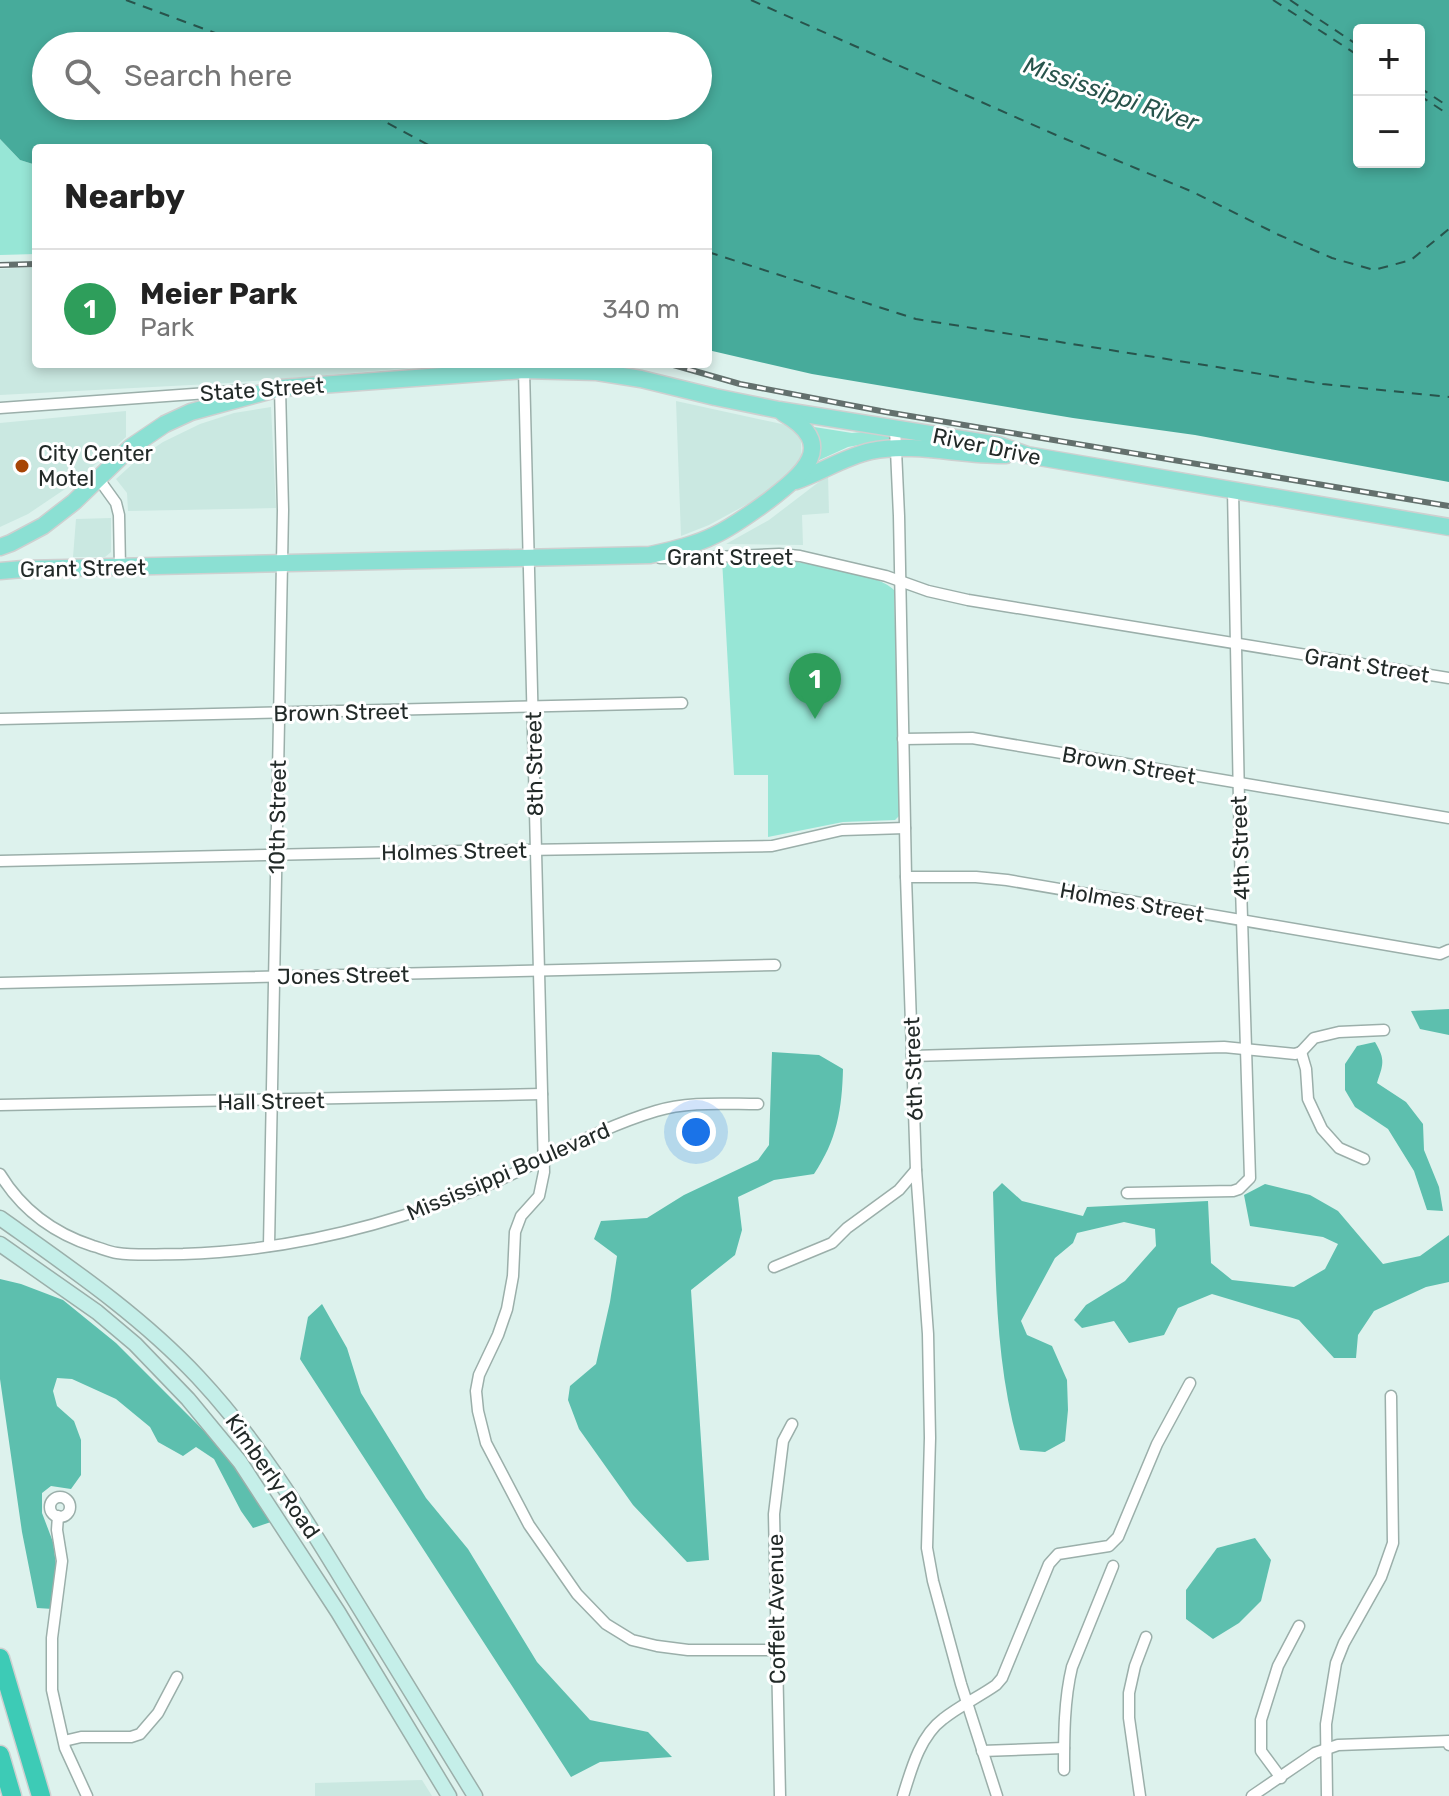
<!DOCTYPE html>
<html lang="en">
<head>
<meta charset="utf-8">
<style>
	:root { --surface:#fff; --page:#f2f2f2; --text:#222; --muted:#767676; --line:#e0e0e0; --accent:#a74505 }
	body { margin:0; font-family:Rubik,sans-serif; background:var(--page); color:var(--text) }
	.controls { position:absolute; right:24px; top:24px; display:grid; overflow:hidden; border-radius:8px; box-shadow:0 4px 12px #0003 }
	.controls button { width:72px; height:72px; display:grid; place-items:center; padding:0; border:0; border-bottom:2px solid var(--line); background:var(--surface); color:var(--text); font:40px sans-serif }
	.you { position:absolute; left:696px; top:1132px; width:28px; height:28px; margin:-20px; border:6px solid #fff; border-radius:50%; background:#1a73e8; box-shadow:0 0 0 12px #1a73e833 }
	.badge { display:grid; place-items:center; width:52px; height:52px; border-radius:50%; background:var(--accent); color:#fff; font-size:26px; font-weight:700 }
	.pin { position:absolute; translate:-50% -66px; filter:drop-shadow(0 2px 4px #0008) }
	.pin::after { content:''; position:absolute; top:42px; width:28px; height:24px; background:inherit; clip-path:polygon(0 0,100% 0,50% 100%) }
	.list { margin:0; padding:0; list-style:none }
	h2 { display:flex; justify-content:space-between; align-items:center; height:104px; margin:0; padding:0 32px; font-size:34px }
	h2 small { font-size:26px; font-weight:400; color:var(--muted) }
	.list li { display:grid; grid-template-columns:52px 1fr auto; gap:24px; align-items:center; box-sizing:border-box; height:120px; padding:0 32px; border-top:2px solid var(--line) }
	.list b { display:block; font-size:30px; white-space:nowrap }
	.list p { margin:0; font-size:26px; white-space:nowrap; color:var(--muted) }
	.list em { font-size:26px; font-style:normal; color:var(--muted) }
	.icon { flex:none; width:44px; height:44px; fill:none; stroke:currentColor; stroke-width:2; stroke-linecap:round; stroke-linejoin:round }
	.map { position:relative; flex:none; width:1449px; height:1796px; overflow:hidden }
	.search { position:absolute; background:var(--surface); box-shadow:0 4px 12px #0003; left:32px; top:32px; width:680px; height:88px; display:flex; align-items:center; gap:20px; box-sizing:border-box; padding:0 28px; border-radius:44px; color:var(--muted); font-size:30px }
	.panel { position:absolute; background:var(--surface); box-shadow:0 4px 12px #0003; left:32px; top:144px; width:680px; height:224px; border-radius:8px }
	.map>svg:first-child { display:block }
	.built { fill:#cae8e1 }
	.green { fill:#97e6d6 }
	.forest { fill:#5dbfae }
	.water { fill:#47ab9b; fill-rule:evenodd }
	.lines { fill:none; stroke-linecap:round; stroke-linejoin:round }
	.ferry { stroke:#28544c; stroke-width:2; stroke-dasharray:10 8; stroke-linecap:butt }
	.street-casing { stroke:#9bafaa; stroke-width:13 }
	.secondary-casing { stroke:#9bafaa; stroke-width:17 }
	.primary-casing { stroke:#ced0d0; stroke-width:19 }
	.highway-casing { stroke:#ced0d0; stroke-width:21 }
	.street { stroke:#fff; stroke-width:10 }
	.secondary { stroke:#c5efe9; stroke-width:14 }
	.primary { stroke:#8be0d3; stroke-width:16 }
	.highway { stroke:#3dcbb6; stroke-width:18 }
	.rail-casing { stroke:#63706d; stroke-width:6 }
	.rail { stroke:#fff; stroke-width:3; stroke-dasharray:9; stroke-linecap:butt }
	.poi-dot { fill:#a74505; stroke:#fff; stroke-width:3 }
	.labels { text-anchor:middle; stroke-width:6; stroke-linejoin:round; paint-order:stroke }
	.street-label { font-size:22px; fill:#222a28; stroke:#fff }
	.poi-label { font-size:22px; fill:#222a28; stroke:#fff; text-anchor:start }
	.water-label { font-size:24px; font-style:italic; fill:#28544c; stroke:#fff }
</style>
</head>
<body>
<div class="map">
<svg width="1449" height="1796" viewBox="0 0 1449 1796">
	<rect width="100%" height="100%" fill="#ddf2ed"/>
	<g class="built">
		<path d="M 36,267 L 36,364 L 458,364 L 229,383 L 0,395 L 0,269 Z"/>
		<path d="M 676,401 L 791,426 L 801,439 L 802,466 L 755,500 L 709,525 L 681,536 Z"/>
		<path d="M 271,407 L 276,508 L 128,511 L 127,493 L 116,479 L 138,459 L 163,442 L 200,424 L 234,413 Z"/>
		<path d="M 126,411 L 126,437 L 74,483 L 28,514 L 0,527 L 0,423 Z"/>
		<path d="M 828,475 L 829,513 L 802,515 L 803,545 L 726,544 L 769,520 Z"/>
		<path d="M 111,518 L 111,552 L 105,557 L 73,557 L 76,519 Z"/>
		<path d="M 422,1780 L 432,1796 L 315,1796 L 315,1783 Z"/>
	</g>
	<g class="green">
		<path d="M 0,139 L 20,160 L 36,165 L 36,254 L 0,255 Z"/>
		<path d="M 808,426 L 852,433 L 873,431 L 891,435 L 891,439 L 848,447 L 815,462 Z"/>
		<path d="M 766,558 C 792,561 878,572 894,590 L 900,815 L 895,820 L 843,822 L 768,837 L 768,775 L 734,775 L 722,559 Z"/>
	</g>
	<g class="forest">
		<path d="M 1449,1009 L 1449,1035 L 1420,1029 L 1411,1011 Z"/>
		<path d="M 1375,1042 C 1386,1060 1383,1065 1377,1083 L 1406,1102 L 1423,1124 L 1424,1150 L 1439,1187 L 1443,1211 L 1427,1210 L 1414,1171 L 1388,1129 L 1355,1107 L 1345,1090 L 1345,1064 L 1357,1046 Z"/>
		<path d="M 772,1052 L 819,1055 L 843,1069 C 842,1109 837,1140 814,1174 L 774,1180 L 738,1197 L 742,1230 L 735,1255 L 691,1290 L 709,1560 L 687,1562 L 633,1505 L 579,1429 L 568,1400 L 570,1386 L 596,1364 L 610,1302 L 617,1256 L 594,1239 L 601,1221 L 647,1218 L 684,1195 L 758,1160 L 769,1145 Z"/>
		<path d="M 1002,1183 L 1022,1201 L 1083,1216 L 1087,1207 L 1208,1201 L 1211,1263 L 1232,1280 L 1294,1287 L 1325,1269 L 1338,1244 L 1323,1237 L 1250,1226 L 1244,1195 L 1265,1184 L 1310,1195 L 1338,1211 L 1383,1264 L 1420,1256 L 1449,1235 L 1449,1282 L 1426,1287 L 1374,1311 L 1358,1335 L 1356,1358 L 1334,1358 L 1299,1320 L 1212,1294 L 1178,1308 L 1164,1335 L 1129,1343 L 1114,1321 L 1082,1328 L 1074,1320 L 1086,1305 L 1125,1281 L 1156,1246 L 1155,1229 L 1124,1222 L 1077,1233 L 1073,1243 L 1055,1258 L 1021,1321 L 1027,1335 L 1052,1346 L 1067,1380 L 1068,1410 L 1065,1441 L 1045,1452 L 1020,1450 C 995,1365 996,1280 993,1192 Z"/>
		<path d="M 0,1279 L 21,1284 L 63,1300 L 116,1343 L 221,1448 L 271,1522 L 253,1528 L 241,1511 L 214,1459 L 196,1447 L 183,1456 L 158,1442 L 150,1427 L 116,1399 L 72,1379 L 57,1378 L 53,1391 L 57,1406 L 74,1421 L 81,1440 L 81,1475 L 71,1489 L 51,1486 L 42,1493 L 42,1513 L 53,1542 L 57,1572 L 53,1609 L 37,1608 L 22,1532 L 0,1379 Z"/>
		<path d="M 322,1304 L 347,1348 L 361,1393 L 426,1498 L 468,1549 L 537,1662 L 590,1720 L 648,1732 L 672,1757 L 600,1762 L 571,1777 L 300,1359 L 308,1317 Z"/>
		<path d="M 1255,1538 L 1271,1560 L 1261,1601 L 1239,1623 L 1213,1639 L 1186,1619 L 1186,1590 L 1217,1548 Z"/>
	</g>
	<path class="water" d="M 0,0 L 1449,0 L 1449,482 L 1195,435 L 1073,418 L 812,374 L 708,350 L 708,148 L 36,148 L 36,165 L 20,160 L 0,139 ZM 1359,30 L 1419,30 L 1419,162 L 1359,162 ZM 46,46 L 698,46 L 698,106 L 46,106 Z"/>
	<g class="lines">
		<g class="ferry">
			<path d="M 126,0 L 226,37 L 243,46"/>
			<path d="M 751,0 L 1056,135 L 1193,192 L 1279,235 L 1332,258 L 1374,270 L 1411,260 L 1449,229"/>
			<path d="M 1273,0 L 1359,56"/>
			<path d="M 1290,0 L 1359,46"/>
			<path d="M 1419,87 L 1449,107"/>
			<path d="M 1419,95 L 1449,115"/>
			<path d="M 356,106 L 434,148"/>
			<path d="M 708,252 L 916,319 L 1323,384 L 1449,397"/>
		</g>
		<g class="street-casing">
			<g id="street">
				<path d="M 524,370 L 544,1172 L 539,1196 L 521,1216 L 515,1232 L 513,1276 L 507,1309 L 498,1335 L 479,1375 L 476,1391 L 478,1411 L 486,1443 L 529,1525 L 577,1594 L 606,1624 L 632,1640 L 657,1646 L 688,1650 L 776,1650"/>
				<path d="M 0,408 L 249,390"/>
				<path d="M 895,428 L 899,516 L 906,877 L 916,1170 L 928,1334 L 930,1438 L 927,1548 L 933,1581 L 961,1684 L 997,1796"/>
				<path d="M 98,478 L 116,503 L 119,515 L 120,568"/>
				<path d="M 660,558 L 692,558 L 779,554 L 800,556 L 886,576 L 928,591 L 968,600 L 1449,678"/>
				<path d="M 0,719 L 682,703"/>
				<path d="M 903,739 L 972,738 L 1449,818"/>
				<path d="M 0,861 L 404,852 L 772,846 L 842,830 L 905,828"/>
				<path d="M 906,877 L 976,877 L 1007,880 L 1440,954 L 1449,950"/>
				<path d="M 0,983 L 775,965"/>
				<path d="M 1301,1052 L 1306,1069 L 1308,1099 L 1322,1129 L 1339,1148 L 1364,1159"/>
				<path d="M 1301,1052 L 1314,1038 L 1339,1032 L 1384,1030"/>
				<path d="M 912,1056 L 1224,1047 L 1295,1054 L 1301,1052"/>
				<path d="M 0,1105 L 542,1094"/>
				<path d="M 0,1174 C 22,1210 53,1233 93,1246 C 101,1248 109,1252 117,1253 C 138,1256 162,1254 183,1254 C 290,1251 397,1223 495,1182 C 549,1158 599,1128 656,1111 C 688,1101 724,1104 758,1104"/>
				<path d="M 1127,1193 L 1233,1191 L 1239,1189 L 1250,1178 L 1240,854 L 1233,490"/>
				<path d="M 269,1246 L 283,510 L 280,388 L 277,388"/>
				<path d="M 774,1267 L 832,1243 L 847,1228 L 899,1190 L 916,1170"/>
				<circle cx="60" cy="1507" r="10"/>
				<path d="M 58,1516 L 57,1530 L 62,1561 L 52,1638 L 52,1690 L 65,1748 L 87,1796"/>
				<path d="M 64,1741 L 81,1737 L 131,1737 L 140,1734 L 158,1713 L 177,1677"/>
				<path d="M 982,1751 L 1064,1748"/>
				<path d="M 1064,1770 C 1064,1736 1064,1700 1072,1667 L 1113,1566"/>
				<path d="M 1281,1778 L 1261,1751 L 1261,1720 L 1278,1666 L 1299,1626"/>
				<path d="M 780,1796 L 774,1514 L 783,1441 L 792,1424"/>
				<path d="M 903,1796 C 911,1770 920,1736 943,1719 C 959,1706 979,1697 996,1685 L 1002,1678 L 1049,1564 L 1058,1554 L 1109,1546 L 1118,1537 L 1157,1444 L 1190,1383"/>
				<path d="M 1140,1796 L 1129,1718 L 1129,1693 L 1135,1666 L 1146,1637"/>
				<path d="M 1252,1796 L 1315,1753 L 1338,1745 L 1449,1741 L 1449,1745"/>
				<path d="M 1327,1796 L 1326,1724 L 1336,1663 L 1344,1643 L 1381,1577 L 1393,1543 L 1391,1396"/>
			</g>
		</g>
		<g class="secondary-casing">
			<g id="secondary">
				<path d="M 0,1218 C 69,1267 140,1315 198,1377 C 258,1441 303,1515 348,1589 C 390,1658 432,1727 475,1796"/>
				<path d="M 0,1244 L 97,1312 L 135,1344 L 188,1399 L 240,1462 L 338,1612 L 449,1796"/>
			</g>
		</g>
		<g class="primary-casing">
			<g id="primary">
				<path d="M 796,481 C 822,472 844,457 871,451 C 916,442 961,456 1006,455"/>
				<path d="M 0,547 L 11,543 L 43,526 L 74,502 L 131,447 L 165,424 L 191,412 L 280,388 L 524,370 L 597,372 L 641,379 L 715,397 L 779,410 L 999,445 L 1027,455 L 1449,527"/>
				<path d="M 0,571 L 23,569 L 650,555 C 672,550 695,545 715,535 C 734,526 751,513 768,501 C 803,474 839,445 783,413"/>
			</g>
		</g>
		<g class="highway-casing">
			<g id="highway">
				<path d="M 0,1658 L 41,1796"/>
				<path d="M 0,1755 L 12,1796"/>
			</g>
		</g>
		<use href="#street" class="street"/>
		<use href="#secondary" class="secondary"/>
		<use href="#primary" class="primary"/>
		<use href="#highway" class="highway"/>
		<g class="rail-casing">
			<g id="rail">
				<path d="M 0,265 L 36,264"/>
				<path d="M 670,364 L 740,384 L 886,412 L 1449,506"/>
			</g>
		</g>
		<use href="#rail" class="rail"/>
	</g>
	<circle class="poi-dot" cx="22" cy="466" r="8"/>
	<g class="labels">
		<g class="street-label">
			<text transform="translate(262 389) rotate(-4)" y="8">State Street</text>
			<text transform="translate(987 446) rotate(12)" y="8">River Drive</text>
			<text x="730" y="565">Grant Street</text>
			<text transform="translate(83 568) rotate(-1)" y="8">Grant Street</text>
			<text transform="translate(1367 665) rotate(9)" y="8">Grant Street</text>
			<text transform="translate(341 712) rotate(-1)" y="8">Brown Street</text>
			<text transform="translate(534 764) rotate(-91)" y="8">8th Street</text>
			<text transform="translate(1129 765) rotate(10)" y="8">Brown Street</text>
			<text transform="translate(277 817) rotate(-89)" y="8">10th Street</text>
			<text transform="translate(1240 848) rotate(-92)" y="8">4th Street</text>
			<text transform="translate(454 851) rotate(-1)" y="8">Holmes Street</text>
			<text transform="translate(1132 902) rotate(10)" y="8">Holmes Street</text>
			<text transform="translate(343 975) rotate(-1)" y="8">Jones Street</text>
			<text transform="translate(913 1069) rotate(-92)" y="8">6th Street</text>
			<text transform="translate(271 1101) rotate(-1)" y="8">Hall Street</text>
			<text transform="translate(508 1171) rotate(-23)" y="8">Mississippi Boulevard</text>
			<text transform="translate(273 1476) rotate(55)" y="8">Kimberly Road</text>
			<text transform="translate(776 1609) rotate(-91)" y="8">Coffelt Avenue</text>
		</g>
		<g class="poi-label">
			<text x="38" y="461">City Center<tspan x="38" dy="25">Motel</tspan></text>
		</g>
		<g class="water-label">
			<text transform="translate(1111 94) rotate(19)" y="8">Mississippi River</text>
		</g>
	</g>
</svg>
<div class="controls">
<button>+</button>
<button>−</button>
</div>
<div class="you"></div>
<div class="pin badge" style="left:815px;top:719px;background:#2e9e5b">1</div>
<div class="search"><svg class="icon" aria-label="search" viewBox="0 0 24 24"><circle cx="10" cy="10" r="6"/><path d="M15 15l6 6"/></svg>Search here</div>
<section class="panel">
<h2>Nearby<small></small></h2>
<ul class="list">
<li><span class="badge" style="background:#2e9e5b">1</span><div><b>Meier Park</b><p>Park</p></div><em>340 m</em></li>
</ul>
</section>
</div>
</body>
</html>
